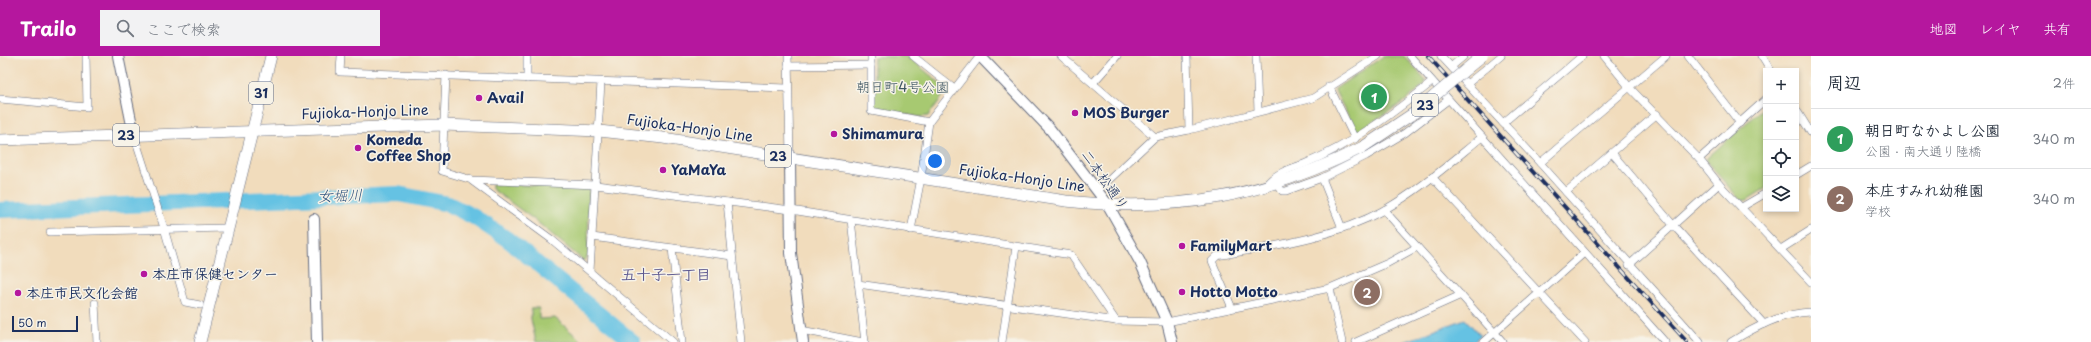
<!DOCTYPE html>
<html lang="ja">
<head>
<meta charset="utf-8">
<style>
	:root { --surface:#fff; --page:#f2f2f3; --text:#1f2937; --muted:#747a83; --line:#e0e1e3; --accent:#b5179e }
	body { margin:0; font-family:"Playpen Sans","Klee One",sans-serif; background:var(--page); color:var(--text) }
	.controls { position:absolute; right:12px; top:12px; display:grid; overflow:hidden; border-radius:0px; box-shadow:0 2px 6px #0003 }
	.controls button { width:36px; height:36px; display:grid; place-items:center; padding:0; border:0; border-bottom:1px solid var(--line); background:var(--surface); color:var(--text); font:20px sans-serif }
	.scale { position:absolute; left:12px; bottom:10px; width:66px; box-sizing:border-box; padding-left:4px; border:2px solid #1b2f5e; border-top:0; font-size:11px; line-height:14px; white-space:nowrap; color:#1b2f5e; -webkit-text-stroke:3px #f7f3e8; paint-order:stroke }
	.you { position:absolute; left:935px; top:105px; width:14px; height:14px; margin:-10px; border:3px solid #fff; border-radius:50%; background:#1a73e8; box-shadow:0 0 0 6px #1a73e833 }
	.badge { display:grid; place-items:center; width:26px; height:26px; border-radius:50%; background:var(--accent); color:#fff; font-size:13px; font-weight:700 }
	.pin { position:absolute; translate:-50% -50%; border:2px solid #fff; box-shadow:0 1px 4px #0006 }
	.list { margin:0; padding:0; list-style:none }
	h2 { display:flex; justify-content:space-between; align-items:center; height:52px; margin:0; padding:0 16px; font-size:17px }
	h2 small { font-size:13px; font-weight:400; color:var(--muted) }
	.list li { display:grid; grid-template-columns:26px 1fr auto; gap:12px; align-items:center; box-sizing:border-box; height:60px; padding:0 16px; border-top:1px solid var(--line) }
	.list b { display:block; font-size:15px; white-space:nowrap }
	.list p { margin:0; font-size:13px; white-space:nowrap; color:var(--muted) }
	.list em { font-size:13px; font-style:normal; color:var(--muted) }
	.icon { flex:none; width:22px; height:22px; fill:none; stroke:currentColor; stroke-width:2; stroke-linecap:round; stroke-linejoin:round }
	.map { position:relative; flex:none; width:1811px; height:286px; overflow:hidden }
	header { display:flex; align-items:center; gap:24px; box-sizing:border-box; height:56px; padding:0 20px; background:var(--accent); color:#fff }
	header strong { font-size:19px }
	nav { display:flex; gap:22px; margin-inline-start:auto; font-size:14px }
	.search { width:280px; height:36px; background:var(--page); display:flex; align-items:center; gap:10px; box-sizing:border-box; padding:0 14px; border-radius:0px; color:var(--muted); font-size:15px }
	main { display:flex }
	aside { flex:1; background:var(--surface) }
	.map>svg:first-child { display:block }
	.green { fill:#a7c971; stroke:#617c68 }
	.water { fill:#65c2e3; stroke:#4078a0 }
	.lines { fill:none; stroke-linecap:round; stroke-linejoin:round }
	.river { stroke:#65c2e3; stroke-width:16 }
	.street-casing { stroke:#666c7f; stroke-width:8 }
	.secondary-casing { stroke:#666c7f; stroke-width:12 }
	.primary-casing { stroke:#666c7f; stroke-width:12 }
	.street { stroke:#fff; stroke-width:7 }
	.secondary { stroke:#fff; stroke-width:10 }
	.primary { stroke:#fff; stroke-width:11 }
	.rail-casing { stroke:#1b2f5e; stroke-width:4 }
	.rail { stroke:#f7f3e8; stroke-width:2.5; stroke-dasharray:8; stroke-linecap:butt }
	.primary-bridge-casing { stroke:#666c7f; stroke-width:12; stroke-linecap:butt }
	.primary-bridge { stroke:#fff; stroke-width:11 }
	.poi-dot { fill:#b5179e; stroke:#f7f3e8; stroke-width:1.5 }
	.labels { text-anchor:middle; stroke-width:3; stroke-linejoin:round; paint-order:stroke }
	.shield { fill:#f7f3e8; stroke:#5d6a87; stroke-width:1 }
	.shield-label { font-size:13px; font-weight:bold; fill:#1b2f5e }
	.park-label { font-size:14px; fill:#3e5663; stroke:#f7f3e8 }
	.poi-label { font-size:14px; font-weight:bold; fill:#1b2f5e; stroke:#f7f3e8; text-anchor:start }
	.street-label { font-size:14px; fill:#1b2f5e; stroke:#f7f3e8 }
	.water-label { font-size:15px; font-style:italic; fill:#2e547f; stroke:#f7f3e8 }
	.neighbourhood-label { font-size:15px; font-weight:bold; fill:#5d5990; stroke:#f7f3e8 }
</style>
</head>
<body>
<header>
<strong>Trailo</strong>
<div class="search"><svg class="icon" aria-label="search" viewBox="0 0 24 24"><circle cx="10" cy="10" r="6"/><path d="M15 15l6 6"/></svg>ここで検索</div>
<nav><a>地図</a><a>レイヤ</a><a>共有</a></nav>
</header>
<main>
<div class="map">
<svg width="1811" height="286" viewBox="0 0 1811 286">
	<rect width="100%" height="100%" fill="#f7f3e8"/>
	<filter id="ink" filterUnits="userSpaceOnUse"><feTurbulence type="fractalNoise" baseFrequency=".025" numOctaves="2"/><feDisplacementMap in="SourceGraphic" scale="8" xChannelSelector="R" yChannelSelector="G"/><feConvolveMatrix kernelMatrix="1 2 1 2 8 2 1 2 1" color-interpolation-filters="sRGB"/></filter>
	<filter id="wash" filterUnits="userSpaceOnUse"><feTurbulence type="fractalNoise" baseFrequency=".012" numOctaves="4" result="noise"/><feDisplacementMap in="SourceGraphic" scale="16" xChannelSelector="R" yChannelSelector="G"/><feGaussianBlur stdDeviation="0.9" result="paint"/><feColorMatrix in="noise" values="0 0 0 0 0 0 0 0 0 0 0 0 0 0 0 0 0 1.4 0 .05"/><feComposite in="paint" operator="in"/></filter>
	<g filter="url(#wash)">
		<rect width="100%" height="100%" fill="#f1dcbc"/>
		<g class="green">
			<path d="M 907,0 L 946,32 L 946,36 L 928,60 L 921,61 L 878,54 L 874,51 L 874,1 Z"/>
			<path d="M 1384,0 L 1404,0 L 1425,23 L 1425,28 L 1404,46 L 1358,75 L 1356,75 L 1335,35 L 1335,33 Z"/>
			<path d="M 1763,52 L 1766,58 L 1766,132 L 1747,144 L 1741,145 L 1706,105 L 1707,102 Z"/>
			<path d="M 492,128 L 586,131 L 589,134 L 588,200 L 584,205 L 536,165 L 492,133 Z"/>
			<path d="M 531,252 L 539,252 L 539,263 L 555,262 L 583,286 L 536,286 L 531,263 Z"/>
		</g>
		<path class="water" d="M 1465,263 L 1480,279 L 1474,286 L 1404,286 Z"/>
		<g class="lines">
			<path class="river" d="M 0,154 L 398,138 L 448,148 L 474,161 L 507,183 L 633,286"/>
		</g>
	</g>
	<g filter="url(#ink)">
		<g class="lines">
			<g class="street-casing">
				<g id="street">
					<path d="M 341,0 L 340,16 L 787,32"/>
					<path d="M 788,0 L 790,102"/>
					<path d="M 871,0 L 871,55 L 929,66"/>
					<path d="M 913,0 L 953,32"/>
					<path d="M 1061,0 L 1155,81"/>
					<path d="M 1187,0 L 1189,74"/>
					<path d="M 1256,0 L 1258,55"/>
					<path d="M 1410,0 L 1665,286"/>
					<path d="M 1441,0 L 1540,107 L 1700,286"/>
					<path d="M 1604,0 L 1630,32 L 1699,103 L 1719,128 L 1811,226"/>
					<path d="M 1688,0 L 1740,67"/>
					<path d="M 1762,0 L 1771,15"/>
					<path d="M 788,10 L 871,9"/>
					<path d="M 1452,10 L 1464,0"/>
					<path d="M 446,19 L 442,115 L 472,124 L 596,129 L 791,154 L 1071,199 L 1116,265"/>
					<path d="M 527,23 L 527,0"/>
					<path d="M 1093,27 L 1117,0"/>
					<path d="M 1467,28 L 1501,0"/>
					<path d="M 1329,30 L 1355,83"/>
					<path d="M 0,43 L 87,51 L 86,0"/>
					<path d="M 1796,53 L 1811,77"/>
					<path d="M 1503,67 L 1582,0"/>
					<path d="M 134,79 L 164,172 L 185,246 L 200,249"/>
					<path d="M 1612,97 L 1674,170 L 1764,268"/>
					<path d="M 1699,103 L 1766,43"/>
					<path d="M 1540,107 L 1666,0"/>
					<path d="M 1796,119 L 1811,110"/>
					<path d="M 1432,121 L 1585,286"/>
					<path d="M 1322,122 L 1342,172"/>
					<path d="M 472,125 L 551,183 L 673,286"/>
					<path d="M 1267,128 C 1275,117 1292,112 1304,108 C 1354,87 1391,59 1432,26"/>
					<path d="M 1277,128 L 1282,135 L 1286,135 L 1322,122 L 1366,100 L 1405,77 L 1448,44"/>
					<path d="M 1097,135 L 1155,81 L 1189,74 L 1313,42 L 1378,0"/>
					<path d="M 1566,136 L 1657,58"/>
					<path d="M 727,146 L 741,286"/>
					<path d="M 1742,151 L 1766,137"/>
					<path d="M 1384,154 L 1503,286"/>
					<path d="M 851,164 L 865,286"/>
					<path d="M 911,174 L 921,122 L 929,66 L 980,0"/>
					<path d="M 50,176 L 227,172"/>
					<path d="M 592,181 L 732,200"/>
					<path d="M 672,192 L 682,286"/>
					<path d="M 1781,193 L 1811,174"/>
					<path d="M 1629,209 L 1719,128"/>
					<path d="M 590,215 L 601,26"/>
					<path d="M 858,228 L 1116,265 L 1167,266 L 1330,232 L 1388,207 L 1417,191"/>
					<path d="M 1330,232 L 1342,286"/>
					<path d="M 95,247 L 97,286"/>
					<path d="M 1232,252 L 1212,205 L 1217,200 C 1274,190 1333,182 1384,154 C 1420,134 1451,106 1482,81"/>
					<path d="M 801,274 L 863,286"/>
					<path d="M 1002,286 L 1016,191"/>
					<path d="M 1356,286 L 1461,239"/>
					<path d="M 1484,286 L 1584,197"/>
					<path d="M 1731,286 C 1755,271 1782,257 1811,256"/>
				</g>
			</g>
			<g class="secondary-casing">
				<g id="secondary">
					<path d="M 118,0 L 134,79"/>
					<path d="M 980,0 L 1050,73 L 1108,149 L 1140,206 L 1167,266 L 1172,286"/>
					<path d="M 790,102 L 791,197 L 803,286"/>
					<path d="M 314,163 L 317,286"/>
				</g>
			</g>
			<g class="primary-casing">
				<g id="primary">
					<path d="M 0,84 L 443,69 L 599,75 L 663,82 L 1066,145 C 1175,157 1265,141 1363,91"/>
					<path d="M 200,286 L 271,0"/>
				</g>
			</g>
			<use href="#street" class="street"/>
			<use href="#secondary" class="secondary"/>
			<use href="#primary" class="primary"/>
			<g class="rail-casing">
				<path id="rail" d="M 1428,0 L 1687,286"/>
			</g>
			<use href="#rail" class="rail"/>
			<g class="primary-bridge-casing">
				<path id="primary-bridge" d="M 1363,91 L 1414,57 L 1482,0"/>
			</g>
			<use href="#primary-bridge" class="primary-bridge"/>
		</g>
	</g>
	<g class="poi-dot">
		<circle cx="479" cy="42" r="4"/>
		<circle cx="1075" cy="57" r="4"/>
		<circle cx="834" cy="78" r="4"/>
		<circle cx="358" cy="92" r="4"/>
		<circle cx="663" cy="114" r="4"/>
		<circle cx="1182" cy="190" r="4"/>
		<circle cx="144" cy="218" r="4"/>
		<circle cx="1182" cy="236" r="4"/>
		<circle cx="18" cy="237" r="4"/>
	</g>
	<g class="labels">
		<g class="shield">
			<rect x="249" y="26" width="24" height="22" rx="3"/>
			<rect x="1412" y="38" width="26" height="22" rx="3"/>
			<rect x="113" y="68" width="26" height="22" rx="3"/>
			<rect x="765" y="89" width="26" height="22" rx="3"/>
		</g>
		<g class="shield-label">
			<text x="261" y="42">31</text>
			<text x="1425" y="54">23</text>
			<text x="126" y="84">23</text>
			<text x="778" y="105">23</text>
		</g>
		<g class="park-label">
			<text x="903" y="36">朝日町4号公園</text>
		</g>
		<g class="poi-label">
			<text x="487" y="47">Avail</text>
			<text x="1083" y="62">MOS Burger</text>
			<text x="842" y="83">Shimamura</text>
			<text x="366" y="89">Komeda<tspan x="366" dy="16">Coffee Shop</tspan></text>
			<text x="671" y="119">YaMaYa</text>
			<text x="1190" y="195">FamilyMart</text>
			<text x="152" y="223">本庄市保健センター</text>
			<text x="1190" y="241">Hotto Motto</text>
			<text x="26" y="242">本庄市民文化会館</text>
		</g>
		<g class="street-label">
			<text transform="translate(365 56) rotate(-2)" y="5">Fujioka-Honjo Line</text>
			<text transform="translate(690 72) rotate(8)" y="5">Fujioka-Honjo Line</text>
			<text transform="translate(1022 122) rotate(8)" y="5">Fujioka-Honjo Line</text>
			<text transform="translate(1105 124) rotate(55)" y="5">二本松通り</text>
		</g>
		<g class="water-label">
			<text transform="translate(340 140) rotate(-2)" y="5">女堀川</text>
		</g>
		<g class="neighbourhood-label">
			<text x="666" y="224">五十子一丁目</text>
		</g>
	</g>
</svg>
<div class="controls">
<button>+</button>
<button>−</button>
<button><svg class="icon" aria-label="locate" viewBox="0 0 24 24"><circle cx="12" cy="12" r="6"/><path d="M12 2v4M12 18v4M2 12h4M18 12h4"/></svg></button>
<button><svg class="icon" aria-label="layers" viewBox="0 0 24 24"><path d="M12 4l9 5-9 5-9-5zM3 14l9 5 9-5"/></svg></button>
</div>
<div class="scale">50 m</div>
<div class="you"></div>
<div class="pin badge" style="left:1374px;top:41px;background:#2e9e5b">1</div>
<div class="pin badge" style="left:1367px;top:236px;background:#8d6e63">2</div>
</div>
<aside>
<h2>周辺<small>2件</small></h2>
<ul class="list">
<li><span class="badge" style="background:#2e9e5b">1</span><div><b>朝日町なかよし公園</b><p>公園 · 南大通り陸橋</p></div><em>340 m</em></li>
<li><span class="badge" style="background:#8d6e63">2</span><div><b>本庄すみれ幼稚園</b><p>学校</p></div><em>340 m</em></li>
</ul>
</aside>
</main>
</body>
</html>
